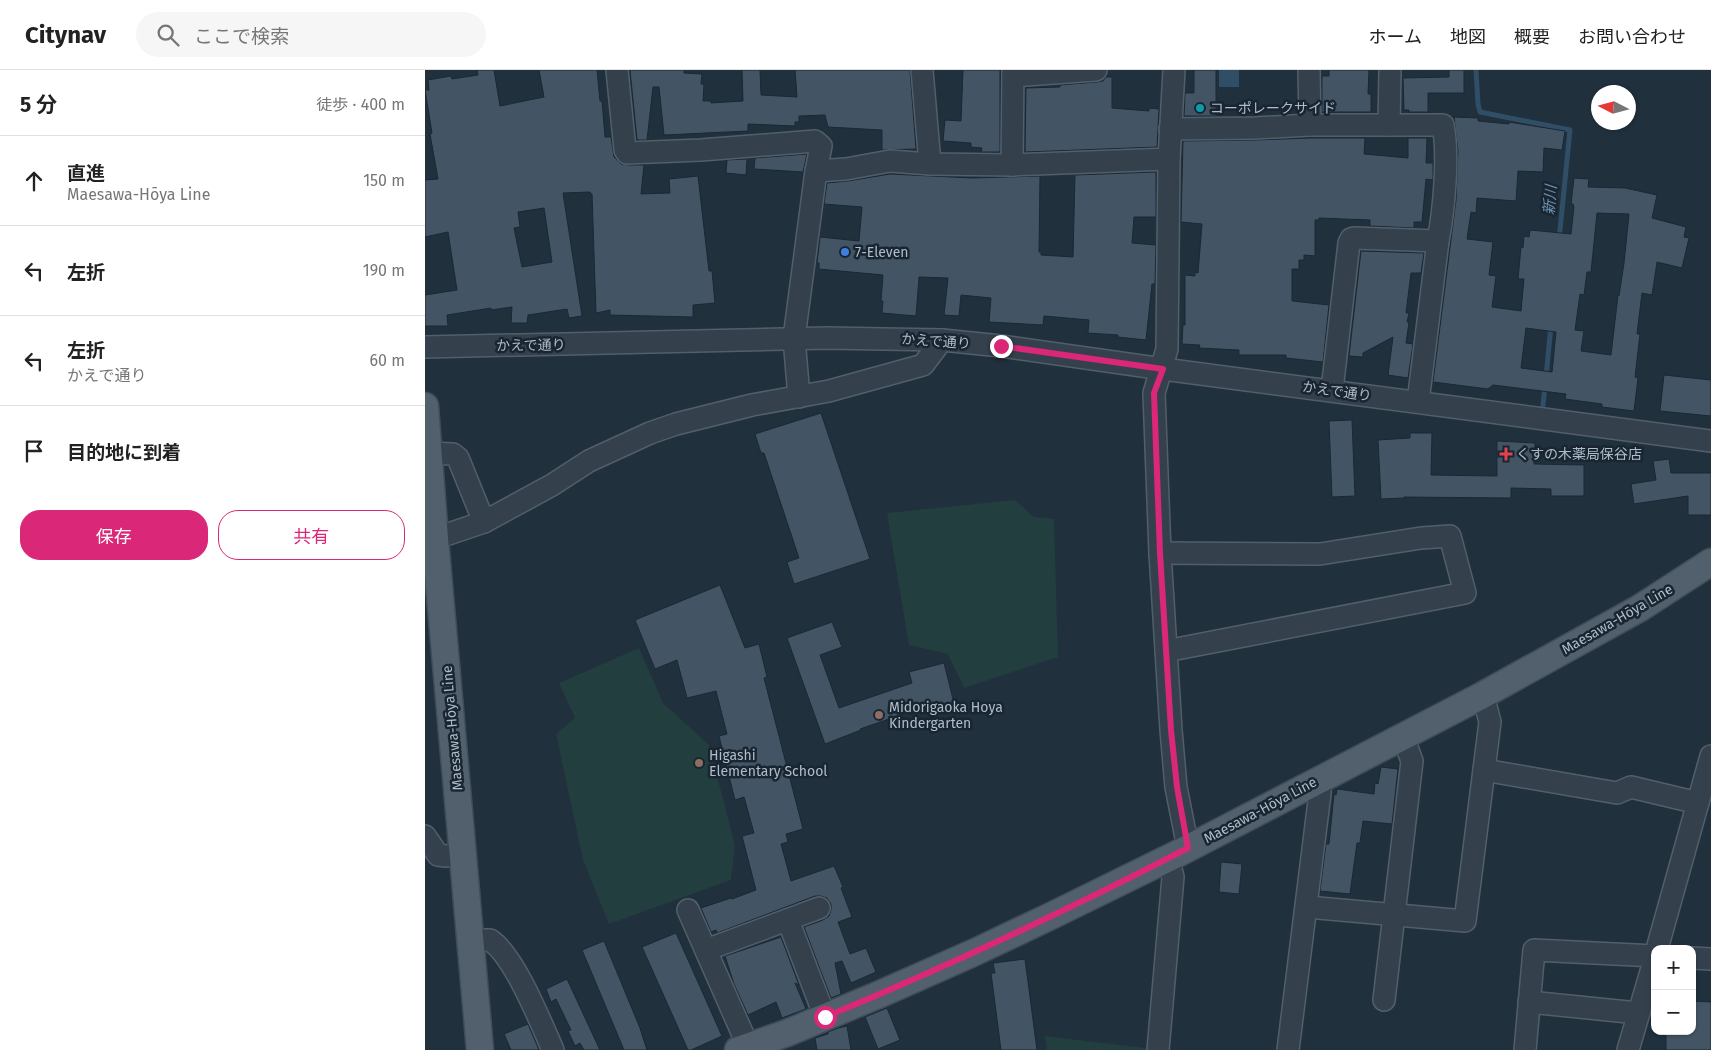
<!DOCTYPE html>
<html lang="ja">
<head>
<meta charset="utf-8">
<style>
	:root { --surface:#fff; --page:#f6f6f6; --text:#222; --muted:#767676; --line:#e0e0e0; --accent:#db2777 }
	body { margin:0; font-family:"Fira Sans","Noto Sans JP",sans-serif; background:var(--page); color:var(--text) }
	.controls { position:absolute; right:15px; bottom:15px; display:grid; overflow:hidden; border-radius:10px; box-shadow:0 1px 4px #0004 }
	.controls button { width:45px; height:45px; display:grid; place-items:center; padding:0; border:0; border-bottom:1px solid var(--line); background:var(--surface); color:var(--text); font:25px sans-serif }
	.compass { position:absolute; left:1166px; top:15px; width:45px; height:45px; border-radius:50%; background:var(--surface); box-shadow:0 1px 4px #0004; rotate:276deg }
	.stop { position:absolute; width:15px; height:15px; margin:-11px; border:4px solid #db2777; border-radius:50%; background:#fff }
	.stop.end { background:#db2777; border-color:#fff; box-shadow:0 1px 5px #0008 }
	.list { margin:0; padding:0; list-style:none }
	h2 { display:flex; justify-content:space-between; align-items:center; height:65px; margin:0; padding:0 20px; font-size:21px }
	h2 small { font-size:16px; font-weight:400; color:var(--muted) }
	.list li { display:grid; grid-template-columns:32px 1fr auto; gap:15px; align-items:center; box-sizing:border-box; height:90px; padding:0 20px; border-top:1px solid var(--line) }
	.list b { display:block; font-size:19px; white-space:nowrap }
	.list p { margin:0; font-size:16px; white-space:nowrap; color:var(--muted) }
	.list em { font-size:16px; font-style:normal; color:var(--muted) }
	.actions { display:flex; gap:10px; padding:15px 20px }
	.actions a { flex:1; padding:11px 0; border:1px solid var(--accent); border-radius:20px; text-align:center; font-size:18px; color:var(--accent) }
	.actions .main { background:var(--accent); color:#fff }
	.icon { flex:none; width:28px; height:28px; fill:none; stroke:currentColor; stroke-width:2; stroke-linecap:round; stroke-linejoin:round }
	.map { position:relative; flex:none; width:1286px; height:980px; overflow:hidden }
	header { display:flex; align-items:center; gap:30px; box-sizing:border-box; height:70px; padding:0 25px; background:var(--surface); border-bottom:1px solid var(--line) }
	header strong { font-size:24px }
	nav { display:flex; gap:28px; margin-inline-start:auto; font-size:18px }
	.search { width:350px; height:45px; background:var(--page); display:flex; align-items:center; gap:12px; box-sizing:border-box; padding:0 18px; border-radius:28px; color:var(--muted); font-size:19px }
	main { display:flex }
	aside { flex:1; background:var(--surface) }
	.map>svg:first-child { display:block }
	.green { fill:#223e3e }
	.water { fill:#314e67 }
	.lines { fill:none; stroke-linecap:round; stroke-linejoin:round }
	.stream { stroke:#314e67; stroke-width:5 }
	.building { fill:#435564; stroke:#1b2834; fill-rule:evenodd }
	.minor-casing { stroke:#525f6b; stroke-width:24 }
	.major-casing { stroke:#404d59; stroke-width:29 }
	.minor { stroke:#34414d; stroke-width:21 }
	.major { stroke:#52606d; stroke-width:26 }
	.route { stroke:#db2777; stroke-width:6 }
	.culture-dot { fill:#0f9aa8; stroke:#192632; stroke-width:2 }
	.shop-dot { fill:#3f7fe0; stroke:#192632; stroke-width:2 }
	.health-dot { fill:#e0444e; stroke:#192632; stroke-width:2 }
	.education-dot { fill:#8d6e63; stroke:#192632; stroke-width:2 }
	.labels { text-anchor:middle; stroke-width:5; stroke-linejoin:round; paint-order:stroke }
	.poi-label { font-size:14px; fill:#afbcc9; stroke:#192632; text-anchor:start }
	.street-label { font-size:14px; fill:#afbcc9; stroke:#192632 }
	.water-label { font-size:15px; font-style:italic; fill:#6c91b0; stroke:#192632 }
</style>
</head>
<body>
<header>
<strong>Citynav</strong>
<div class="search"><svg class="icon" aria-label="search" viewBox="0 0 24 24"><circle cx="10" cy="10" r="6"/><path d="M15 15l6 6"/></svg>ここで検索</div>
<nav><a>ホーム</a><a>地図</a><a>概要</a><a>お問い合わせ</a></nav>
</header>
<main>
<aside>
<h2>5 分<small>徒歩 · 400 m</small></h2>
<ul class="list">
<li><svg class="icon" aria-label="ahead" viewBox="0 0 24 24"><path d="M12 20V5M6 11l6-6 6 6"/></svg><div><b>直進</b><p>Maesawa-Hōya Line</p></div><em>150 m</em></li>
<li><svg class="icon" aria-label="left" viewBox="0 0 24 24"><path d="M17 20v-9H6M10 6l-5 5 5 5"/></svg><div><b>左折</b></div><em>190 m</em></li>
<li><svg class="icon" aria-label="left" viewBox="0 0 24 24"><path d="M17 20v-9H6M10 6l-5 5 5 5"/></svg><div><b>左折</b><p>かえで通り</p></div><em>60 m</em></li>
<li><svg class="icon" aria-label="arrive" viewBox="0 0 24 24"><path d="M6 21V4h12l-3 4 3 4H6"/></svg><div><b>目的地に到着</b></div></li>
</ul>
<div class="actions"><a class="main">保存</a><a>共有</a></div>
</aside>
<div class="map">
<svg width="1286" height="980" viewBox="0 0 1286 980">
	<rect width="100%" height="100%" fill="#20303d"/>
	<g class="green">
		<path d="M 590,430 L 609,447 L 629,449 L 633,587 L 539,618 L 523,584 L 484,575 L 462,443 Z"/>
		<path d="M 214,578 L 238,633 L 284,675 L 310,775 L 306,810 L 184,854 L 158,790 L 131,664 L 150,648 L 134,613 Z"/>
		<path d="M 620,966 L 729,979 L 729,980 L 622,980 Z"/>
	</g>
	<rect class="water" x="794" y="0" width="20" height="17"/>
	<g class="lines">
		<g class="stream">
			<path d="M 1051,0 L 1053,34 L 1055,42 L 1145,60 L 1134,170"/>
			<path d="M 1121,307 L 1126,255"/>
			<path d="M 1118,335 L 1120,315"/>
		</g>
	</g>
	<g class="building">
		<path d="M 52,0 L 69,0 L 75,36 L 119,27 L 114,0 L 172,0 L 175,31 L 177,31 L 180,67 L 186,67 L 189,87 L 196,94 L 203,95 L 219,95 L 216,124 L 245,123 L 244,109 L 273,106 L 284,201 L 287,201 L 290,233 L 268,235 L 268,247 L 185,245 L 185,240 L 171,243 L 167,124 L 166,124 L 165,122 L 138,123 L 157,246 L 144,248 L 142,239 L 103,245 L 102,253 L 86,253 L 87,237 L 66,240 L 66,238 L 22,245 L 23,256 L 0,256 L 0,225 L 32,220 L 23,162 L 0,167 L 0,110 L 13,109 L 5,64 L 7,63 L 0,20 L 4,20 L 3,10 L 26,6 L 27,9 L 53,5 ZM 119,138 L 127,192 L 97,197 L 89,158 L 95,157 L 93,142 Z"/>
		<path d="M 205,0 L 259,0 L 259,3 L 277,4 L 276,14 L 279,14 L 278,31 L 286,31 L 286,33 L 318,31 L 317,0 L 335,0 L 336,25 L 372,27 L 370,0 L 485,0 L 491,79 L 457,80 L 457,60 L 403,57 L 400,45 L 374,46 L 374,52 L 370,52 L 370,56 L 323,54 L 323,61 L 239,65 L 234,17 L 228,17 L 222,70 L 212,70 Z"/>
		<path d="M 538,0 L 575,0 L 575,82 L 556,82 L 557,78 L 546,77 L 546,73 L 518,71 L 520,50 L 536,51 Z"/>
		<path d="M 769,0 L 791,0 L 791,46 L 759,46 L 760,23 L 769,23 Z"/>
		<path d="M 904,0 L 944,0 L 943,24 L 946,24 L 946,42 L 897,42 L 897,6 L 904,6 Z"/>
		<path d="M 1024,0 L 1039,0 L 1039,23 L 1003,23 L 1003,42 L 984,42 L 984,40 L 979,40 L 978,8 L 1024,7 Z"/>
		<path d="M 681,7 L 687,7 L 687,38 L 724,41 L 724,38 L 734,39 L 732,77 L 600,82 L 601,18 L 635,17 L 635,15 L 672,12 L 678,11 Z"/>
		<path d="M 1029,47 L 1053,48 L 1053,51 L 1084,54 L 1084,52 L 1140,61 L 1137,80 L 1119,78 L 1118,102 L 1093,101 L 1091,131 L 1052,128 L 1051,143 L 1046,142 L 1042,169 L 1068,172 L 1064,205 L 1071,206 L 1067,237 L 1096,241 L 1099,209 L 1093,209 L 1096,177 L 1098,178 L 1099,166 L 1104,167 L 1105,160 L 1146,164 L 1149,137 L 1148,134 L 1146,134 L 1149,108 L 1164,109 L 1163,117 L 1200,118 L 1232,125 L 1227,148 L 1261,157 L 1259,167 L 1264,168 L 1257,198 L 1232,192 L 1227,225 L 1217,223 L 1212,264 L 1215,264 L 1210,307 L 1213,308 L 1209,341 L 1177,337 L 1177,334 L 1140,329 L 1141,324 L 1068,315 L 1063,319 L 1008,312 L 1031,130 L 1033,81 ZM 1172,143 L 1204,144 L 1199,193 L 1194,226 L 1193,225 L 1186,285 L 1156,281 L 1159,261 L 1150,260 L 1155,224 L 1159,225 L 1162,202 L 1166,202 ZM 1101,258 L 1131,262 L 1127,302 L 1096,298 Z"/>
		<path d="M 885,68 L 940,68 L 939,84 L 983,88 L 983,68 L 1002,68 L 1001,93 L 1008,93 L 1008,110 L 1001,109 L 997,152 L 989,152 L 989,158 L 945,156 L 945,150 L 894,148 L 894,150 L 890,150 L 890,186 L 879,185 L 879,190 L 874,190 L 874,199 L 867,199 L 867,231 L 904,235 L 898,292 L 861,288 L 861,285 L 814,285 L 814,280 L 774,278 L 775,275 L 757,274 L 758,255 L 760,255 L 760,205 L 770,206 L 770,202 L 773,203 L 777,154 L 756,152 L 758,71 L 831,70 Z"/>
		<path d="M 382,84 L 378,102 L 329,99 L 330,88 Z"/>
		<path d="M 322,89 L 321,105 L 301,103 L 302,90 Z"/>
		<path d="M 731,102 L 731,147 L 709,147 L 707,173 L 731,175 L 730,214 L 727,214 L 721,270 L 693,267 L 693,265 L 663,263 L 664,250 L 619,246 L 618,255 L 564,252 L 566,228 L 536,225 L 534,246 L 519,245 L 523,208 L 494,207 L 491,246 L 457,243 L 458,231 L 456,231 L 458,205 L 394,199 L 394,193 L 392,193 L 395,167 L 434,171 L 437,137 L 399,134 L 402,113 L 423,111 L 465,104 L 547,108 L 615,106 L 614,182 L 616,182 L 616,185 L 648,187 L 650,105 Z"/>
		<path d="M 936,181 L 999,183 L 996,203 L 986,203 L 981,243 L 984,243 L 982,252 L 984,252 L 981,273 L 988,274 L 983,308 L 963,305 L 968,267 L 938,283 L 938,287 L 924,286 Z"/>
		<path d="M 1239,305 L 1286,310 L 1286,346 L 1235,341 Z"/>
		<path d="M 396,343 L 445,489 L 369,514 L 362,492 L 374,488 L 339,383 L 336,383 L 330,364 Z"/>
		<path d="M 927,350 L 930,426 L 907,427 L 904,351 Z"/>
		<path d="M 985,363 L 1007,363 L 1006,405 L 1072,406 L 1072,371 L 1110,373 L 1109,394 L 1159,395 L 1159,426 L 1126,426 L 1126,419 L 1086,418 L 1086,428 L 979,427 L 979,428 L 956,429 L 953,370 L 985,368 Z"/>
		<path d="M 1244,389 L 1246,403 L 1286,403 L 1286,445 L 1263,445 L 1263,426 L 1209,434 L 1206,414 L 1231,410 L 1228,391 Z"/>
		<path d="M 295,515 L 320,578 L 334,574 L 342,607 L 339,608 L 378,759 L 361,764 L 363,772 L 356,774 L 366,811 L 409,796 L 418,817 L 416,818 L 427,847 L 413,852 L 425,884 L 441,878 L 451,902 L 426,913 L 417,891 L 410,893 L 416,924 L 406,928 L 379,857 L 398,850 L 404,846 L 406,840 L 406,834 L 402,828 L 396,826 L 390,826 L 292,863 L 291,860 L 286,862 L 276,838 L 306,828 L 307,829 L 331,820 L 317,766 L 329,763 L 319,727 L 310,730 L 294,666 L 302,664 L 291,621 L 262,628 L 252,590 L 230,599 L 210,550 Z"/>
		<path d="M 407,552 L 417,577 L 395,585 L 414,638 L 487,613 L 484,602 L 519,593 L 529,633 L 494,641 L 493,639 L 435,659 L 436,660 L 400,674 L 362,568 Z"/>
		<path d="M 956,697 L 973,699 L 967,754 L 938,751 L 935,773 L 932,773 L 925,824 L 895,821 L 901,774 L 904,774 L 909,724 L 911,725 L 912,719 L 949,724 L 950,713 L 953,714 Z"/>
		<path d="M 796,792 L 817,794 L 814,824 L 794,822 Z"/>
		<path d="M 251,863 L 297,966 L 266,980 L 263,980 L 217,877 Z"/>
		<path d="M 356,867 L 374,915 L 370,913 L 381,939 L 357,948 L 351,932 L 323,945 L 309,914 L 300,886 Z"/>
		<path d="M 179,871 L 215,958 L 222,980 L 199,980 L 157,880 Z"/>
		<path d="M 600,889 L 612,980 L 576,980 L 566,903 L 570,903 L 568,893 Z"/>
		<path d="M 142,909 L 175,980 L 159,980 L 155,973 L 150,976 L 143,961 L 146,960 L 131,929 L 126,932 L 121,919 Z"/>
		<path d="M 1267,931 L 1286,932 L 1286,980 L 1241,980 L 1241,961 L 1267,961 Z"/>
		<path d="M 462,938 L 475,970 L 453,979 L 440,947 Z"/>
		<path d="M 103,954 L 114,980 L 86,980 L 79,964 Z"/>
		<path d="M 422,956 L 426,980 L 392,980 L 390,968 L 403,964 L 403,962 L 413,958 Z"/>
	</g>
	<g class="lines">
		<g class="minor-casing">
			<g id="minor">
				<path d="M 192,0 L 200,80 L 202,83 L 276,80 L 390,71 L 396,76 L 391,101 L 369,268 L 374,327"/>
				<path d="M 497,0 L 505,94"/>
				<path d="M 749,0 L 744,89 L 742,279 L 729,323 L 735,483 L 746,660 L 751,717 L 763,778"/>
				<path d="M 884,0 L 885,55"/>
				<path d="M 588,6 L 671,0"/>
				<path d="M 964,55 L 965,0"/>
				<path d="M 745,59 L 830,58 L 885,55 L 1018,55 C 1024,85 1019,140 1013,171 L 993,332"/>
				<path d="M 587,95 L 588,0"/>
				<path d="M 391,101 L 421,99 L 465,91 L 505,94 L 587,95 L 744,89"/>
				<path d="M 0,277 L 402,268 L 517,270 L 576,276 L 738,299 L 1286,371"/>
				<path d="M 907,320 L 924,173 L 926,169 L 929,168 L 1013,171"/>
				<path d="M 3,383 L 28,384 L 33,388 L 59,452"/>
				<path d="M 0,472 L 59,452 L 127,415 L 164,391 L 225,363 L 251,354 L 327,335 L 404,321 L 498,295 L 517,270"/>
				<path d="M 735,483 L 895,484 L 996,468 L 1025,466 L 1040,523 L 741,581"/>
				<path d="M 1059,700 L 1192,723 L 1206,717 L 1273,733"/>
				<path d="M 0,766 L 13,785 L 21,786 L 38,785"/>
				<path d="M 882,837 L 1040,851 L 1065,652 L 1058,625"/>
				<path d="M 263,840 L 323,976"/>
				<path d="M 363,850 L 400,947"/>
				<path d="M 45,870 L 65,870 C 89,885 116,953 128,980"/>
				<path d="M 1232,879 L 1286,686"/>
				<path d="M 281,880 L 394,838"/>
				<path d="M 1267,888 L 1286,889"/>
				<path d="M 959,930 L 987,691 L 978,667"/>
				<path d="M 1104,932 L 1213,943"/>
				<path d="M 733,980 L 748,807 L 743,788"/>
				<path d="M 863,980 L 895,723 L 896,708"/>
				<path d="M 1100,980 L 1109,880 L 1230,886"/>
				<path d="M 1203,980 L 1230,888"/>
			</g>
		</g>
		<g class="major-casing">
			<g id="major">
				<path d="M 0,336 L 10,469 L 55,980"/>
				<path d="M 313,980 L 362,963 L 453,925 L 548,883 L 628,845 L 752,784 L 1058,625 L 1215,538 L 1286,492"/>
			</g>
		</g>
		<use href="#minor" class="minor"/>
		<use href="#major" class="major"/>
	</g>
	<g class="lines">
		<path class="route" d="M 400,947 C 524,896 645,839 763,778 L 752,717 L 746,660 L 735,483 L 729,323 L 738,299 L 576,276"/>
	</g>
	<circle class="culture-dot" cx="775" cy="38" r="5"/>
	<circle class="shop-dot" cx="420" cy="182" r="5"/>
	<path class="health-dot" d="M1078.5 376.5h5v5h5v5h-5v5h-5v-5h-5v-5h5z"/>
	<g class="education-dot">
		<circle cx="454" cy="645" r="5"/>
		<circle cx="274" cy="693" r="5"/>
	</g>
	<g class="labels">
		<g class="poi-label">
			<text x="785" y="43">コーポレークサイド</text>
			<text x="430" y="187">7-Eleven</text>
			<text x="1091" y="389">くすの木薬局保谷店</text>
			<text x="464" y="642">Midorigaoka Hoya<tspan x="464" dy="16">Kindergarten</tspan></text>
			<text x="284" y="690">Higashi<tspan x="284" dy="16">Elementary School</tspan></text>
		</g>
		<g class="street-label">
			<text transform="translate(511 271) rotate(4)" y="5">かえで通り</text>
			<text transform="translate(106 275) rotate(-1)" y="5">かえで通り</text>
			<text transform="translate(912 321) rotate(8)" y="5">かえで通り</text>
			<text transform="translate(1192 549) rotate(-30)" y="5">Maesawa-Hōya Line</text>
			<text transform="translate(27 658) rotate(-95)" y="5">Maesawa-Hōya Line</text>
			<text transform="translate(835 740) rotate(-28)" y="5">Maesawa-Hōya Line</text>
		</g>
		<g class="water-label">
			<text transform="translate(1125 130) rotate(-85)" y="5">新川</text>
		</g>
	</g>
</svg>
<div class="controls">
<button>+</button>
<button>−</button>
</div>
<svg class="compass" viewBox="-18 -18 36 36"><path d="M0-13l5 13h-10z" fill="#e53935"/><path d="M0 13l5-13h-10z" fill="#767676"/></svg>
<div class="stop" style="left:400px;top:947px"></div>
<div class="stop end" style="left:576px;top:276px"></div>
</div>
</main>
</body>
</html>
